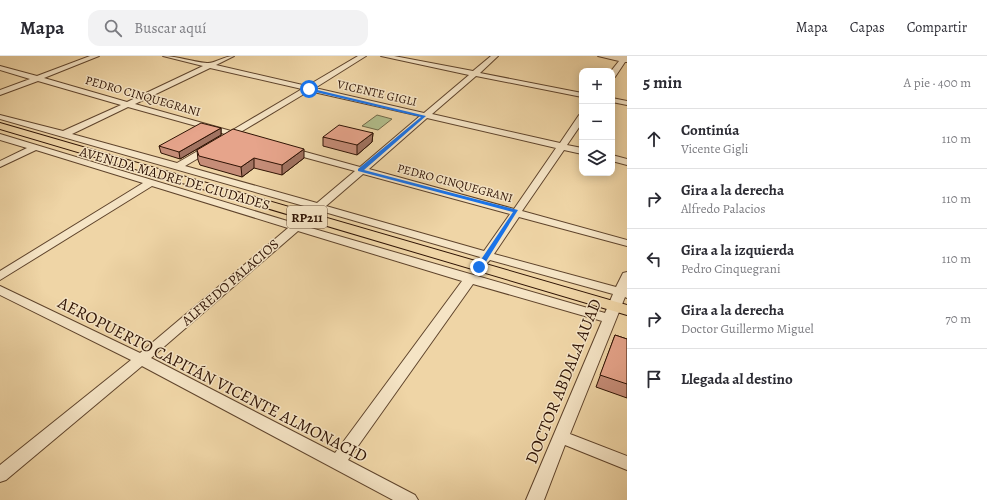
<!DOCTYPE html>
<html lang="es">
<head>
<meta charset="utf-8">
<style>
	:root { --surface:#fff; --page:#f2f2f3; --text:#2b2b33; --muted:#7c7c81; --line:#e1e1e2 }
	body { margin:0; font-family:Alegreya,serif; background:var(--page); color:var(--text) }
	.controls { position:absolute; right:12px; top:12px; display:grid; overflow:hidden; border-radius:8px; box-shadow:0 2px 10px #0003 }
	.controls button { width:36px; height:36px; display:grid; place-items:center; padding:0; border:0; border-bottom:1px solid var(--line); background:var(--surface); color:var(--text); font:20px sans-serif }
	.stop { position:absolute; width:12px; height:12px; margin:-9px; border:3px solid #1a73e8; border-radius:50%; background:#fff }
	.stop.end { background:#1a73e8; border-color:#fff; box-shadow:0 1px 4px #0008 }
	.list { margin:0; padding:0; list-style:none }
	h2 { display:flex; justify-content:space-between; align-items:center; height:52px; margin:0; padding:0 16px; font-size:17px }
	h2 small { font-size:13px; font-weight:400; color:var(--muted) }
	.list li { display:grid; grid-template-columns:26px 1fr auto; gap:12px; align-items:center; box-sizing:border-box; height:60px; padding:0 16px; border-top:1px solid var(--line) }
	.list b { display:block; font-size:15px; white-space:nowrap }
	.list p { margin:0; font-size:13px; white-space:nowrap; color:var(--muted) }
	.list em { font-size:13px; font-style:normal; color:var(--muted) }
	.icon { flex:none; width:22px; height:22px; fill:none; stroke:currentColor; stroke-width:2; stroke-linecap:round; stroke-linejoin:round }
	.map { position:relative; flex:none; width:627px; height:444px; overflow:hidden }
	header { display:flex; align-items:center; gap:24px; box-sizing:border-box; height:56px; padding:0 20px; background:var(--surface); border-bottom:1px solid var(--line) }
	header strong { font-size:19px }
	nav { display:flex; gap:22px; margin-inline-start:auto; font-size:14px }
	.search { width:280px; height:36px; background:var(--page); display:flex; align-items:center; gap:10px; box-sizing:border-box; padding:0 14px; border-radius:12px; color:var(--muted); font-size:15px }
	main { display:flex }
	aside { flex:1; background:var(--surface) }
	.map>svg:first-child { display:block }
	.green { fill:#b2be8c; stroke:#706848 }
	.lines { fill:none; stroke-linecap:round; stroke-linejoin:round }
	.minor-casing { stroke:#5f442c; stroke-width:2 }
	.major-casing { stroke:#2f1304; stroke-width:2 }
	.minor { fill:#f5e4c5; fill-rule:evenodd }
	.major { fill:#efd5a6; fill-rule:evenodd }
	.wall { fill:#c68d78; stroke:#2f1304 }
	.shaded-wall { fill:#a17361; stroke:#2f1304 }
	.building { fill:#e6a48b; stroke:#2f1304 }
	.route { fill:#1a73e8 }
	.labels { text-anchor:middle; stroke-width:3; stroke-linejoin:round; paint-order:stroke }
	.far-street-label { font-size:12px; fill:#2f1304; stroke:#f5e4c5 }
	.shield { fill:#f5e4c5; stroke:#6a523e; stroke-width:1 }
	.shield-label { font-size:13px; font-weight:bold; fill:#2f1304 }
	.street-label { font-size:14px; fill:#2f1304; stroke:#f5e4c5 }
	.near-street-label { font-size:17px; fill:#2f1304; stroke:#f5e4c5 }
</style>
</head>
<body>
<header>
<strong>Mapa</strong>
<div class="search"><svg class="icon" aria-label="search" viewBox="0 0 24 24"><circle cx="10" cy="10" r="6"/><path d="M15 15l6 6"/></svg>Buscar aquí</div>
<nav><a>Mapa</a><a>Capas</a><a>Compartir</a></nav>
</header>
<main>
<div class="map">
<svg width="627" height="444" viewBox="0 0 627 444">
	<rect width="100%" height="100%" fill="#efd5a6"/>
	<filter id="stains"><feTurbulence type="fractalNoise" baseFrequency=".005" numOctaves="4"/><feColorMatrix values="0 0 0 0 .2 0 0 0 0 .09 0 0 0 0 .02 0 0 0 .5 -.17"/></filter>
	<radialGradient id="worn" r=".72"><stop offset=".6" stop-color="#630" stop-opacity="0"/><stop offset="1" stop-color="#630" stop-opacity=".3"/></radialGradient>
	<path class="green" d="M 377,59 L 392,63 L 378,74 L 362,70 Z"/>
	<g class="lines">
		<g class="minor-casing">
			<g id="minor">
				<path d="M 90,0 L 99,0 L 44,22 L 127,46 L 203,10 L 163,0 C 178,0 192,6 207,7 C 214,8 224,0 234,0 L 216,9 L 307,30 L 358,0 L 366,0 L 315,32 L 424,57 L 469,19 L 381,0 L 394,0 L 473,15 L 491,0 L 498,0 L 480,17 L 582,37 L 582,41 L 476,20 L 432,58 L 560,87 L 579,59 L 582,59 L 582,67 L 567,89 L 582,92 L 582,98 L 564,94 L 522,155 L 627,184 L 627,190 L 519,161 L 494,198 L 616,231 L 623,217 L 627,216 L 627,242 L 625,241 L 570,378 L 627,400 L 627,414 L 565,389 L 544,444 L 526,444 L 602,265 L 473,228 L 348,404 L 415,439 L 418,444 L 393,444 L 142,310 L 6,424 L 0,426 L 0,409 L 131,304 L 0,239 L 0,230 L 140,297 L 288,172 L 152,130 L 0,224 L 0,215 L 143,127 L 36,94 L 0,111 L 0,105 L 27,92 L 0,84 L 0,78 L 294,167 L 311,152 L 0,63 L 0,59 L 63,75 L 121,49 L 38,25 L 0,39 L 0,34 L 30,23 L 0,14 L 0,10 L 37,20 ZM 210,12 L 302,33 L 231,75 L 135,48 ZM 309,35 L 420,60 L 360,111 L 291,92 L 285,92 L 285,96 L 355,115 L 317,147 L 185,110 L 214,93 L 214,89 L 208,89 L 177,107 L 72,78 L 128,51 L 225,78 L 225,82 L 233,81 L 243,84 L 247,81 L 239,77 ZM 427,62 L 556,92 L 514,153 L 369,113 ZM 363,118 L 510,158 L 484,195 L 326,150 ZM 321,155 L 480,201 L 477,205 L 479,207 L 487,207 L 490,204 L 613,238 L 605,257 L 304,170 ZM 298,175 L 462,225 L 335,397 L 151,302 Z"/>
				<path d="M 598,0 L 627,0 L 627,6 L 625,6 L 615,21 L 612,21 L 611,15 L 619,5 Z"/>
				<path d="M 612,42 L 627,45 L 627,49 L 612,46 Z"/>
				<path d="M 612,99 L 627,103 L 627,109 L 612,105 Z"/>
			</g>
		</g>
		<g class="major-casing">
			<path id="major" d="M 0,67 L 627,249 L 627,259 L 0,73 Z"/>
		</g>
		<use href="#minor" class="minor"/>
		<use href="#major" class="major"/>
	</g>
	<g class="wall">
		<path d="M 221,72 L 221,79 L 180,103 L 161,97 L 159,90 Z"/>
		<path d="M 373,77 L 372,86 L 357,99 L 323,90 L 323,81 Z"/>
		<path d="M 197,94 L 304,102 L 282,119 L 254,112 L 242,121 L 200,109 L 198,104 Z"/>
		<path d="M 615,279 L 627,283 L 627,342 L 596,331 Z"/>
	</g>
	<g class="shaded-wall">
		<path d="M 221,72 L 221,79 L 180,103 L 179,96 Z"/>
		<path d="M 373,77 L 372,86 L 357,99 L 357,89 Z"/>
		<path d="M 304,93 L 304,102 L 282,119 L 282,109 Z"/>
		<path d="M 254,102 L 254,112 L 242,121 L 241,111 Z"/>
	</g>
	<g class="building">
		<path d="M 201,67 L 221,72 L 179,96 L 159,90 Z"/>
		<path d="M 339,69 L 373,77 L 357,89 L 323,81 Z"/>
		<path d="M 233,73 L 304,93 L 282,109 L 254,102 L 241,111 L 199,100 L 197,94 Z"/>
		<path d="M 615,279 L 627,283 L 627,328 L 600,319 Z"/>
	</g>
	<path class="route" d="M 309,32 L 426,60 L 364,114 L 518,154 L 482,212 L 476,211 L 513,156 L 358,115 L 358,113 L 421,61 L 307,34 Z"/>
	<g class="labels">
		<g class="far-street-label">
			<text transform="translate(377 37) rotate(13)" y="4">VICENTE GIGLI</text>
			<text transform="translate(143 40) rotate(16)" y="4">PEDRO CINQUEGRANI</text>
			<text transform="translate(455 127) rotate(15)" y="4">PEDRO CINQUEGRANI</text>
		</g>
		<rect class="shield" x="287" y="150" width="40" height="22" rx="3"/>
		<g class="shield-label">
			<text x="307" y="166">RP211</text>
		</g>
		<g class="street-label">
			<text transform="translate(175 122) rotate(16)" y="5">AVENIDA MADRE DE CIUDADES</text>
			<text transform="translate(230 226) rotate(-41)" y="5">ALFREDO PALACIOS</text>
		</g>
		<g class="near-street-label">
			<text transform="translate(213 323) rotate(27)" y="6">AEROPUERTO CAPITÁN VICENTE ALMONACID</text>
			<text transform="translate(563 325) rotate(-68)" y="6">DOCTOR ABDALA AUAD</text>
		</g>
	</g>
	<rect width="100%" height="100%" filter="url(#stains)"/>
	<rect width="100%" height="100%" fill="url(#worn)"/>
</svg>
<div class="controls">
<button>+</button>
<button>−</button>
<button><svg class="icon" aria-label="layers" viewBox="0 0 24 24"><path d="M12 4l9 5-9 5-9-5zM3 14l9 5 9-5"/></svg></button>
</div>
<div class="stop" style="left:309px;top:33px"></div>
<div class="stop end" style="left:479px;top:211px"></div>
</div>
<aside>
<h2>5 min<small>A pie · 400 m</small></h2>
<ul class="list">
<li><svg class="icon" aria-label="ahead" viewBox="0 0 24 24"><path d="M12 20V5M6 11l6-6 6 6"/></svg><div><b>Continúa</b><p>Vicente Gigli</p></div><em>110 m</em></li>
<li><svg class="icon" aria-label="right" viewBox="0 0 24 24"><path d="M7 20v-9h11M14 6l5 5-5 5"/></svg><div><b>Gira a la derecha</b><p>Alfredo Palacios</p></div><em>110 m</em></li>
<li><svg class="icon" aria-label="left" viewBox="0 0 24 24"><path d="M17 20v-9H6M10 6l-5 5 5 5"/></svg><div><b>Gira a la izquierda</b><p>Pedro Cinquegrani</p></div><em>110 m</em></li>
<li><svg class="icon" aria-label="right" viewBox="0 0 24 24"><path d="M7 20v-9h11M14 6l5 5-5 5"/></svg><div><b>Gira a la derecha</b><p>Doctor Guillermo Miguel</p></div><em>70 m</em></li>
<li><svg class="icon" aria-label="arrive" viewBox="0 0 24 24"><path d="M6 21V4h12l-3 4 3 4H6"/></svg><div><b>Llegada al destino</b></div></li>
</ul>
</aside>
</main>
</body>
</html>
